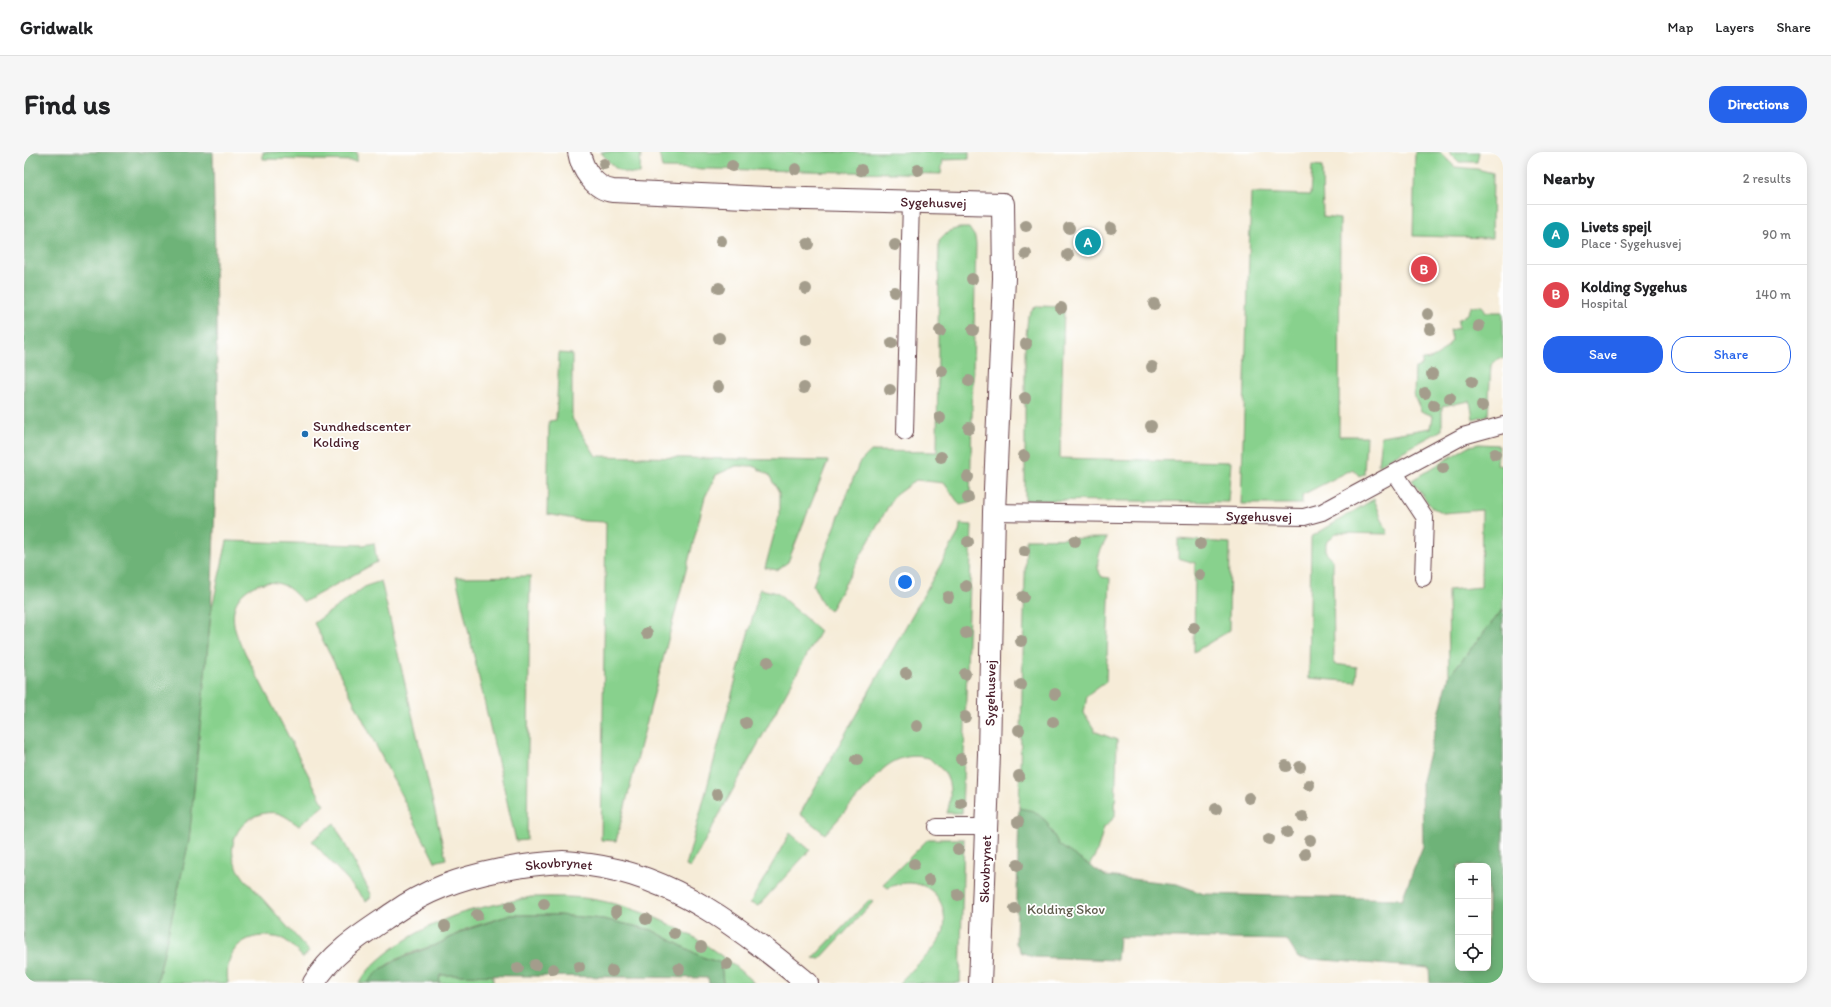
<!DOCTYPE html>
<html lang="en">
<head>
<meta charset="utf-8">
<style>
	:root { --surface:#fff; --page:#f6f6f6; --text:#202124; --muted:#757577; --line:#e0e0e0; --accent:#2563eb }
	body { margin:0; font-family:Itim,sans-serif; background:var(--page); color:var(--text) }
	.controls { position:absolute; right:12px; bottom:12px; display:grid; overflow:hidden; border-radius:8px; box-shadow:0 2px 10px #0003 }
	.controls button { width:36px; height:36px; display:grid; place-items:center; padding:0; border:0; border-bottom:1px solid var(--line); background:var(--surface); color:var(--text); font:20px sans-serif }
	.you { position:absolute; left:881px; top:430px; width:14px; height:14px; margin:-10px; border:3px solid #fff; border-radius:50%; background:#1a73e8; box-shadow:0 0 0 6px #1a73e833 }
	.badge { display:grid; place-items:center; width:26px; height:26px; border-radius:50%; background:var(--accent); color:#fff; font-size:13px; font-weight:700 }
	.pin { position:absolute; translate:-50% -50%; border:2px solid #fff; box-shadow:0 1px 4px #0006 }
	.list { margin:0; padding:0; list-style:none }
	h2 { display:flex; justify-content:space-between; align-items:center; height:52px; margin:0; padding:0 16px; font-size:17px }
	h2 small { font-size:13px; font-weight:400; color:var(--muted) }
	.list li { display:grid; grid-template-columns:26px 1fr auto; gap:12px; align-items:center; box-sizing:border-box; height:60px; padding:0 16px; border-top:1px solid var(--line) }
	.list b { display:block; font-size:15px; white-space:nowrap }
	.list p { margin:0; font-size:13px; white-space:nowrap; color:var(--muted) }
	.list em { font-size:13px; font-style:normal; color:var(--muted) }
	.actions { display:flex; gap:8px; padding:12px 16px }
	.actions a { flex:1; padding:9px 0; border:1px solid var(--accent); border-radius:16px; text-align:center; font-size:14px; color:var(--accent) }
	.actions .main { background:var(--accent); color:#fff }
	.icon { flex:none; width:22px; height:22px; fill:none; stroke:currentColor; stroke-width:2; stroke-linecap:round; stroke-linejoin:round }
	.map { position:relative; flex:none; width:1479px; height:831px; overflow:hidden; border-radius:16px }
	header { display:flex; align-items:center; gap:24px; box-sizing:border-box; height:56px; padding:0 20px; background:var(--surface); border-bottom:1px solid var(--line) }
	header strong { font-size:19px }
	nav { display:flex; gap:22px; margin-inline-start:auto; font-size:14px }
	.intro { display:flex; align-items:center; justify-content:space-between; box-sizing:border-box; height:96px; padding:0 24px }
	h1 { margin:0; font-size:28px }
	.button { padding:10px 18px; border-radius:16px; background:var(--accent); color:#fff; font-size:14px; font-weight:700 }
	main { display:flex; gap:24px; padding:0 24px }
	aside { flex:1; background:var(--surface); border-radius:16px; box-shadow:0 2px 10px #0003 }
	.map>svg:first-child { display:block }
	.green { fill:#88d18d; stroke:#69785c }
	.forest { fill:#6eb378; stroke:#5c6952; fill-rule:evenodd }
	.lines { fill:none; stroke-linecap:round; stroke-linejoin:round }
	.service-casing { stroke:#643e45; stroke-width:18 }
	.minor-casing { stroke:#643e45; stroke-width:24 }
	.service { stroke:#fff; stroke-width:16 }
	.minor { stroke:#fff; stroke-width:22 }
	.tree { fill:#a49d8c }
	.poi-dot { fill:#1f6fb2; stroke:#fff; stroke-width:1.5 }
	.labels { text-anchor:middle; stroke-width:3.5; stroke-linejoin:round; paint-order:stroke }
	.street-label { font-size:14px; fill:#4a1f2b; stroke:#fff }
	.poi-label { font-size:14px; fill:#4a1f2b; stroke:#fff; text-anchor:start }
	.park-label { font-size:14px; fill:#605d4d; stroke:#fff }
</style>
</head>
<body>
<header>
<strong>Gridwalk</strong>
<nav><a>Map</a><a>Layers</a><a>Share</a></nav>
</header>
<div class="intro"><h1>Find us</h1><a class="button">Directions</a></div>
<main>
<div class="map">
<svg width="1479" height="831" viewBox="0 0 1479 831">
	<rect width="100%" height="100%" fill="#fff"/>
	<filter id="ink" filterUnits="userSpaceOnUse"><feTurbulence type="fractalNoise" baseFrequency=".025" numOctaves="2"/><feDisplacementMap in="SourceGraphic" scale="8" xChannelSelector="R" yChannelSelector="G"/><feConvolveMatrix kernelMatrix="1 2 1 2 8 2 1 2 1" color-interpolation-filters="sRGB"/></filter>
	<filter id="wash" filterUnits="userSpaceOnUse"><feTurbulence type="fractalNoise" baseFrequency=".012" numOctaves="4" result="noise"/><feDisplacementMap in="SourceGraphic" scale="16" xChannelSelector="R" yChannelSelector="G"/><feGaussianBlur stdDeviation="0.9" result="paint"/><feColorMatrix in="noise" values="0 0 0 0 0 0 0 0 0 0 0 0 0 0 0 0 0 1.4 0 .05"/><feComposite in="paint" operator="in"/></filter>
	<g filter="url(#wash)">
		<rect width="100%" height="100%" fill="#f6ecd8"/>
		<g class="green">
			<path d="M 239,0 L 333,0 L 333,9 L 239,7 Z"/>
			<path d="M 577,0 L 617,0 L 616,22 C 595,22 589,16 577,0 Z"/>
			<path d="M 635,0 L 945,0 L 945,7 L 919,8 L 917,22 L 638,16 Z"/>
			<path d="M 1391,0 L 1416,0 L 1431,15 L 1453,17 L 1469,21 L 1468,86 L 1389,84 Z"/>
			<path d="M 1425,0 L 1455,0 L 1453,10 L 1435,10 Z"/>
			<path d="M 1288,14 L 1298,15 L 1299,65 L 1316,67 L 1315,284 L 1342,284 L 1340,322 L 1335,324 L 1329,317 L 1278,343 L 1278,352 L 1217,352 L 1227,41 L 1286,43 Z"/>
			<path d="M 935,76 L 945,76 L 951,85 L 952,92 L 946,351 L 936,353 L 920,331 L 892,328 L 870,344 L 806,459 L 799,453 L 789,433 L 835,311 L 847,299 L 913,300 L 915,89 L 925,79 Z"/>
			<path d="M 1458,153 L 1462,160 L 1479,160 L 1479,207 L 1475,206 L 1467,213 L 1464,263 L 1449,267 L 1446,249 L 1418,254 L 1418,278 L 1354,313 L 1357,284 L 1407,276 L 1409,264 L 1397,259 L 1390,243 L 1391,216 L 1398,214 L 1398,208 C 1412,208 1420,199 1428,188 L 1426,178 L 1434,176 L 1434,168 L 1444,161 L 1448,154 Z"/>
			<path d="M 1015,154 L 1040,155 L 1036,306 L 1207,310 L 1204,350 L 1001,348 L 1001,195 L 1004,164 L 1010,156 Z"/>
			<path d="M 535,201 L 548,202 L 548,266 L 572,304 L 804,309 L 764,410 L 753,418 L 741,416 L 755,364 L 755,341 L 745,323 L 729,314 L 712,314 L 692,323 L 681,345 L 592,689 L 577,688 L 582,370 L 560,369 L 523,362 L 525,269 L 532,268 Z"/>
			<path d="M 1455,292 L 1475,293 L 1473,313 L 1479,314 L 1479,457 L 1425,524 L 1424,438 L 1457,435 L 1458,358 L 1419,361 L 1407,355 L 1388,328 L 1445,294 Z"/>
			<path d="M 1350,347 L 1364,382 L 1312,381 L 1302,391 L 1302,401 L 1309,408 L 1310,512 L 1333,515 L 1332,530 L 1285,526 L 1287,385 Z"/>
			<path d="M 936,372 L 948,373 L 938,661 L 923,661 C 927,649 928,633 921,621 C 917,616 910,611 905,606 C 886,602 874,605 859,617 L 801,682 L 776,662 L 935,380 Z"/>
			<path d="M 1083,386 C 1076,399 1069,412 1078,425 L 1086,426 L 1082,530 L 1063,544 L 1060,561 L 1072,580 L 1093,588 L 1091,665 L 1080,675 L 1073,700 L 1065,714 L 1035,693 L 1022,669 L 995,656 L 1002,387 Z"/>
			<path d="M 1154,387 L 1206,391 L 1205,479 L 1170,500 L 1171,411 L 1154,406 Z"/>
			<path d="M 203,389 L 339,393 L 350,391 L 353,410 L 280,450 C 274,445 269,439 263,435 C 245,424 218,434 211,454 C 207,466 211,480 216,491 L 300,653 L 275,674 C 268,669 261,663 253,661 C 228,657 205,679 209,704 C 210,712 215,719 220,726 L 285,799 L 279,806 C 274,800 268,793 261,788 C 256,785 249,785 243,784 C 214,783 200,804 204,831 L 133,831 L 165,688 L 187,460 Z"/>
			<path d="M 506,424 L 503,688 L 492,689 L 432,425 Z"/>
			<path d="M 357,429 L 422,707 L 411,710 L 290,471 L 342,434 Z"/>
			<path d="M 736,437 L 753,441 L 796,479 L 666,716 L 662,714 Z"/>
			<path d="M 310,671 L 348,744 L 342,749 L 288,689 Z"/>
			<path d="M 766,681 L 786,698 L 734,754 L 726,751 Z"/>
			<path d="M 904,687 L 940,687 L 936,831 L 875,831 C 887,818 910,800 918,783 C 921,777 921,769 920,762 C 916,734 888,724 864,736 L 859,732 Z"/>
			<path d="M 507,745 C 526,745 548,744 567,747 C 629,757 685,789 730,831 L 699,831 L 697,811 L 678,805 L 628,778 L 579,767 L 534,763 L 486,763 L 442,777 L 414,792 L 387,801 L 369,809 L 357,817 L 343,831 L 335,831 C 353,801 397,777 429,764 C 453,755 481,751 507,745 Z"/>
			<path d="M 845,748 L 849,750 L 796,807 L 789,806 Z"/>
			<path d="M 469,822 L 469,831 L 415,831 L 416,823 Z"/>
		</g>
		<g class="forest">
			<path d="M 0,0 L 189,0 L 194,273 L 187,460 L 165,689 L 133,831 L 0,831 Z"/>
			<path d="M 1479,457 L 1479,831 L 1406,831 L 1405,816 L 1274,806 L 1263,788 L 1095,785 L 1093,808 L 1009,805 L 997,800 L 992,791 L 995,656 L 1010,659 L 1022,669 L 1035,693 L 1081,724 L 1153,732 L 1180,742 L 1378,747 L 1399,694 L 1398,628 L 1425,524 ZM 1434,714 L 1464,714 L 1464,816 L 1434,816 Z"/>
			<path d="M 486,763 L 534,763 L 579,767 L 628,778 L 678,805 L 697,811 L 699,831 L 685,831 L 684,826 L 416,823 L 415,831 L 343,831 L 357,817 L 375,807 L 414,792 L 442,778 Z"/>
		</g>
	</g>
	<g filter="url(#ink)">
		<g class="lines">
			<g class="service-casing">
				<g id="service">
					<path d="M 881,280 L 887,50"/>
					<path d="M 1371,321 L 1401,366 L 1399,426"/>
					<path id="s1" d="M 970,360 L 1280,365 L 1298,360 L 1439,284 L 1479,273"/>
					<path d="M 913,675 L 962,675"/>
				</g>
			</g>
			<g class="minor-casing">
				<g id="minor">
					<path id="s2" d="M 555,0 C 558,18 571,37 589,39 L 743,46 L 979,52 L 980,126 L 970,360 L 965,602 L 956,831"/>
					<path id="s3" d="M 290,831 C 307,801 340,781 368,762 C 402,738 436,726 476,718 C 497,714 518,711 539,710 C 548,710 557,712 566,713 C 650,724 719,778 783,831"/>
				</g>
			</g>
			<use href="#service" class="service"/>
			<use href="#minor" class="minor"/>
		</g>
		<g class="tree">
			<circle cx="580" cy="12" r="6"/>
			<circle cx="708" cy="14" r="6"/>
			<circle cx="772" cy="17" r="6"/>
			<circle cx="837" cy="18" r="6"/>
			<circle cx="894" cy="18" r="6"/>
			<circle cx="1002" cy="74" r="6"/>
			<circle cx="1045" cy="76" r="6"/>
			<circle cx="1087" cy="76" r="6"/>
			<circle cx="697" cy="89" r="6"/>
			<circle cx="784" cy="92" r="6"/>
			<circle cx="871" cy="93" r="6"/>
			<circle cx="1002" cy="102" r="6"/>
			<circle cx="1044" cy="103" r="6"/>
			<circle cx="948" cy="127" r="6"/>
			<circle cx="695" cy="136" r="6"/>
			<circle cx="782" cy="137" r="6"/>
			<circle cx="870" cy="140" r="6"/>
			<circle cx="1130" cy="152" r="6"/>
			<circle cx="1037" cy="156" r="6"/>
			<circle cx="1404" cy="162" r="6"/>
			<circle cx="1455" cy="174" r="6"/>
			<circle cx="1406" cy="177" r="6"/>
			<circle cx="949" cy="178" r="6"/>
			<circle cx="916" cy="179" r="6"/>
			<circle cx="695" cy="186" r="6"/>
			<circle cx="782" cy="188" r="6"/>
			<circle cx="868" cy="191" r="6"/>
			<circle cx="1002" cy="192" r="6"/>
			<circle cx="1128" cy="215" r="6"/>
			<circle cx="918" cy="219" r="6"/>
			<circle cx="1408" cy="222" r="6"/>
			<circle cx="945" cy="229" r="6"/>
			<circle cx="1448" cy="230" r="6"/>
			<circle cx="694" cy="235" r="6"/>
			<circle cx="780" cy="236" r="6"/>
			<circle cx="866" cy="238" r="6"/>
			<circle cx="1401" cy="241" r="6"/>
			<circle cx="1001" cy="246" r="6"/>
			<circle cx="1426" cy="246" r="6"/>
			<circle cx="1410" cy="253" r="6"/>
			<circle cx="1458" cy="254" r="6"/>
			<circle cx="916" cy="266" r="6"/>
			<circle cx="1127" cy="274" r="6"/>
			<circle cx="945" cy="276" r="6"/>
			<circle cx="1471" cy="302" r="6"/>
			<circle cx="1000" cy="304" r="6"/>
			<circle cx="917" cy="305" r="6"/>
			<circle cx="1419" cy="316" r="6"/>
			<circle cx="944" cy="325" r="6"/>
			<circle cx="944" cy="346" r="6"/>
			<circle cx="1051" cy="389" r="6"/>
			<circle cx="944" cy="390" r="6"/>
			<circle cx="1176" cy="392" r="6"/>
			<circle cx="1000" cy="399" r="6"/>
			<circle cx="1176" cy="423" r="6"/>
			<circle cx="942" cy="434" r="6"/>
			<circle cx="924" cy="445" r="6"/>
			<circle cx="999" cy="445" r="6"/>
			<circle cx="1170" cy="476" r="6"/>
			<circle cx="623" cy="481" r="6"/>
			<circle cx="942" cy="481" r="6"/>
			<circle cx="997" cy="489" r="6"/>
			<circle cx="744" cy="510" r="6"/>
			<circle cx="882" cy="521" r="6"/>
			<circle cx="941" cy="522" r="6"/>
			<circle cx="997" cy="533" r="6"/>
			<circle cx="1031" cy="542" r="6"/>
			<circle cx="941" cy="565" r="6"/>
			<circle cx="1029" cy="570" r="6"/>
			<circle cx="722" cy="571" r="6"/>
			<circle cx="893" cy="574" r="6"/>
			<circle cx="995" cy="578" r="6"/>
			<circle cx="937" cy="607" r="6"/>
			<circle cx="833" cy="608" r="6"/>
			<circle cx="1262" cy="614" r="6"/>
			<circle cx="1276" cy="615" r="6"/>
			<circle cx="995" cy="624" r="6"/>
			<circle cx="1285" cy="633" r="6"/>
			<circle cx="693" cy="642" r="6"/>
			<circle cx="1225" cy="646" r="6"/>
			<circle cx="937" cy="651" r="6"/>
			<circle cx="1192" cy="657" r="6"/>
			<circle cx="1279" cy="665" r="6"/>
			<circle cx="994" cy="670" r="6"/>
			<circle cx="1263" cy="680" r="6"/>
			<circle cx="1245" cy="687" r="6"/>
			<circle cx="1286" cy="688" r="6"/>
			<circle cx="934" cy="697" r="6"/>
			<circle cx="1281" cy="702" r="6"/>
			<circle cx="890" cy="712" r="6"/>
			<circle cx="994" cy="713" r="6"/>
			<circle cx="905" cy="728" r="6"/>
			<circle cx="934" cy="743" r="6"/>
			<circle cx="520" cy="752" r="6"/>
			<circle cx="486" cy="755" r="6"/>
			<circle cx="991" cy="757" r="6"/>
			<circle cx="592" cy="760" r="6"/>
			<circle cx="453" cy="763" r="6"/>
			<circle cx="622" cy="767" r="6"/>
			<circle cx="421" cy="774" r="6"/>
			<circle cx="650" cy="781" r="6"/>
			<circle cx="677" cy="795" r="6"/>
			<circle cx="703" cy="812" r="6"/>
			<circle cx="511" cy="813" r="6"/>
			<circle cx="555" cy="815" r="6"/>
			<circle cx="494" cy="816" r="6"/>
			<circle cx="529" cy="817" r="6"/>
			<circle cx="655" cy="817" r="6"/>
			<circle cx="588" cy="819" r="6"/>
		</g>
	</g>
	<circle class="poi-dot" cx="281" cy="282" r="4"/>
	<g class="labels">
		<g class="street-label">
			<text dy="5" stroke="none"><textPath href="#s2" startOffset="376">Sygehusvej</textPath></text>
			<text dy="5" stroke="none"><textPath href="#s1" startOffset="265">Sygehusvej</textPath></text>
			<text transform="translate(966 541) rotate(-89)" y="5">Sygehusvej</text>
			<text dy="5" stroke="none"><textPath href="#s3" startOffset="282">Skovbrynet</textPath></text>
			<text transform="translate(961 717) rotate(-88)" y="5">Skovbrynet</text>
		</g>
		<g class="poi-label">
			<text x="289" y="279">Sundhedscenter<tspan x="289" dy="16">Kolding</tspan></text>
		</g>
		<g class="park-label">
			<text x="1042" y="762">Kolding Skov</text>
		</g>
	</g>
</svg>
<div class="controls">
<button>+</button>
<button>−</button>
<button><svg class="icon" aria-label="locate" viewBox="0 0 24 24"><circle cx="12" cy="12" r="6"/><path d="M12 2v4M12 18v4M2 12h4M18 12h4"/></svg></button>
</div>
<div class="you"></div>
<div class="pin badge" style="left:1064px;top:90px;background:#0f9aa8">A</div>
<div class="pin badge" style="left:1400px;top:117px;background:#e0444e">B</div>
</div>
<aside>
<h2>Nearby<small>2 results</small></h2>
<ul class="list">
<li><span class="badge" style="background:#0f9aa8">A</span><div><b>Livets spejl</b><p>Place · Sygehusvej</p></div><em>90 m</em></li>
<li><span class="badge" style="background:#e0444e">B</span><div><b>Kolding Sygehus</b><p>Hospital</p></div><em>140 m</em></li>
</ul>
<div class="actions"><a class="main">Save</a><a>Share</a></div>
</aside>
</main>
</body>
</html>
